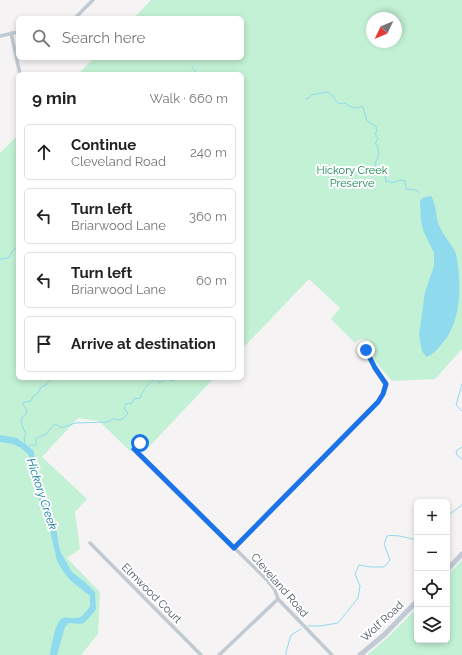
<!DOCTYPE html>
<html lang="en">
<head>
<meta charset="utf-8">
<style>
	:root { --surface:#fff; --page:#f6f6f6; --text:#222; --muted:#767676; --line:#e0e0e0 }
	body { margin:0; font-family:Raleway,sans-serif; background:var(--page); color:var(--text) }
	.controls { position:absolute; right:12px; bottom:12px; display:grid; overflow:hidden; border-radius:6px; box-shadow:0 2px 6px #0003 }
	.controls button { width:36px; height:36px; display:grid; place-items:center; padding:0; border:0; border-bottom:1px solid var(--line); background:var(--surface); color:var(--text); font:20px sans-serif }
	.compass { position:absolute; left:366px; top:12px; width:36px; height:36px; border-radius:50%; background:var(--surface); box-shadow:0 2px 6px #0003; rotate:226deg }
	.stop { position:absolute; width:12px; height:12px; margin:-9px; border:3px solid #1a73e8; border-radius:50%; background:#fff }
	.stop.end { background:#1a73e8; border-color:#fff; box-shadow:0 1px 4px #0008 }
	.list { margin:0; padding:0; list-style:none }
	h2 { display:flex; justify-content:space-between; align-items:center; height:52px; margin:0; padding:0 16px; font-size:17px }
	h2 small { font-size:13px; font-weight:400; color:var(--muted) }
	.list li { display:grid; grid-template-columns:26px 1fr auto; gap:12px; align-items:center; box-sizing:border-box; height:56px; margin:0 8px 8px; padding:0 8px; border:1px solid var(--line); border-radius:6px }
	.list b { display:block; font-size:15px; white-space:nowrap }
	.list p { margin:0; font-size:13px; white-space:nowrap; color:var(--muted) }
	.list em { font-size:13px; font-style:normal; color:var(--muted) }
	.icon { flex:none; width:22px; height:22px; fill:none; stroke:currentColor; stroke-width:2; stroke-linecap:round; stroke-linejoin:round }
	.map { position:relative; flex:none; width:462px; height:655px; overflow:hidden }
	.search { position:absolute; background:var(--surface); box-shadow:0 2px 6px #0003; left:16px; top:16px; width:228px; height:44px; display:flex; align-items:center; gap:10px; box-sizing:border-box; padding:0 14px; border-radius:6px; color:var(--muted); font-size:15px }
	.panel { position:absolute; background:var(--surface); box-shadow:0 2px 6px #0003; left:16px; top:72px; width:228px; height:308px; border-radius:6px }
	.map>svg:first-child { display:block }
	.green { fill:#c3f1d5; fill-rule:evenodd }
	.water { fill:#90daee }
	.lines { fill:none; stroke-linecap:round; stroke-linejoin:round }
	.stream { stroke:#90daee; stroke-width:1 }
	.minor { stroke:#c1cad2; stroke-width:3.5 }
	.secondary { stroke:#c1cbd6; stroke-width:5 }
	.route { stroke:#1a73e8; stroke-width:5 }
	.labels { text-anchor:middle; stroke-width:4; stroke-linejoin:round; paint-order:stroke }
	.park-label { font-size:11px; fill:#17864f; stroke:#fff }
	.street-label { font-size:11px; fill:#4a5661; stroke:#fff }
	.water-label { font-size:12px; font-style:italic; fill:#0c7c9b; stroke:#fff }
</style>
</head>
<body>
<div class="map">
<svg width="462" height="655" viewBox="0 0 462 655">
	<rect width="100%" height="100%" fill="#f5f3f3"/>
	<g class="green">
		<path d="M 151,0 L 462,0 L 462,349 L 435,379 L 392,381 L 374,360 L 375,348 L 369,340 L 360,339 L 355,343 L 331,319 L 340,308 L 309,279 L 242,349 L 242,74 L 78,74 L 94,58 L 242,58 L 242,18 L 134,18 ZM 372,18 L 396,18 L 396,42 L 372,42 Z"/>
		<path d="M 18,135 L 18,378 L 214,378 L 144,452 L 130,451 L 99,421 L 78,418 L 42,457 L 87,499 L 75,512 L 80,549 L 67,558 L 100,592 L 98,634 L 81,655 L 0,655 L 0,153 ZM 38,476 L 40,478 L 42,488 L 55,521 L 60,551 L 59,550 Z"/>
		<path d="M 462,560 L 462,655 L 367,655 L 387,638 L 417,608 L 417,640 L 447,640 L 447,576 Z"/>
	</g>
	<g class="water">
		<path d="M 431,196 C 437,205 435,215 439,225 C 443,236 452,244 456,254 C 462,283 462,324 440,346 C 436,351 432,355 426,357 L 422,351 L 419,335 L 425,292 L 434,266 L 434,253 L 423,230 L 421,220 L 420,202 L 422,198 Z"/>
		<path d="M 0,435 L 17,438 L 33,450 L 42,488 L 55,521 L 59,546 L 61,553 L 72,572 L 86,583 L 95,592 L 96,608 L 95,611 L 84,623 L 79,624 L 69,623 L 65,627 L 57,655 L 50,655 C 51,648 55,623 61,619 C 66,615 76,621 82,616 C 85,613 88,609 90,606 L 90,596 L 70,580 L 63,571 L 57,561 L 50,530 L 49,516 L 40,503 L 35,486 L 33,469 L 28,454 L 21,448 L 13,444 L 0,442 Z"/>
	</g>
	<g class="lines">
		<g class="stream">
			<path d="M 192,67 L 197,74"/>
			<path d="M 306,99 L 309,98 L 311,95 L 328,92 C 329,94 331,95 333,96 C 337,102 337,105 345,103 C 350,107 356,110 362,106 L 363,107 L 367,121 L 376,126 L 377,131 L 375,134 L 378,138 L 375,144 L 377,145 L 379,154 L 375,164 L 379,173 L 385,176 L 386,182 L 389,181 L 392,183 L 400,180 L 405,181 L 406,189 L 417,190 L 419,193"/>
			<path d="M 0,259 L 9,258 L 12,251 L 18,246"/>
			<path d="M 61,378 L 63,379 L 66,378"/>
			<path d="M 462,384 L 456,405 L 462,411"/>
			<path d="M 25,444 L 24,437 L 26,434 L 21,423 L 22,417 L 26,414 L 27,410 L 22,404 L 25,402 L 31,401 L 33,396 L 38,393 L 41,387 L 46,385 L 51,378"/>
			<path d="M 29,446 L 32,444 L 35,446 L 36,445 L 36,438 L 47,434 L 48,431 L 55,424 L 62,428 L 75,423 L 108,422 L 114,418 L 117,420 L 123,419 L 128,413 L 124,409 L 126,404 L 132,403 L 134,399 L 140,398 C 143,390 148,383 156,379 L 159,383 L 167,379 L 172,381 L 175,379 L 180,378"/>
			<path d="M 462,447 L 456,451 L 457,455 L 462,459"/>
			<path d="M 447,516 L 462,505"/>
			<path d="M 308,626 L 320,626 L 338,623 L 358,598 L 360,586 L 355,574 L 359,565 L 371,567 L 384,567 L 390,560 L 384,544 L 387,536 C 398,534 406,538 417,540"/>
			<path d="M 286,655 L 286,652 L 291,635 L 301,629"/>
		</g>
		<g class="minor">
			<path d="M 75,18 L 93,0"/>
			<path d="M 11,33 L 20,74"/>
			<path d="M 0,36 L 18,32"/>
			<path d="M 140,443 L 134,449 L 266,579 L 275,590 L 278,599 L 332,655"/>
			<path d="M 90,543 L 201,655"/>
			<path d="M 234,548 L 378,402 L 383,394 L 386,384 L 375,369 L 366,350"/>
			<path d="M 219,655 L 278,599"/>
		</g>
		<g class="secondary">
			<path d="M 447,570 L 462,554"/>
			<path d="M 360,655 L 384,635 L 417,601"/>
		</g>
	</g>
	<g class="lines">
		<path class="route" d="M 140,443 L 134,449 L 234,548 L 378,402 L 383,394 L 386,384 L 375,368 L 366,350"/>
	</g>
	<g class="labels">
		<g class="park-label">
			<text x="352" y="174">Hickory Creek<tspan x="352" dy="13">Preserve</tspan></text>
		</g>
		<g class="street-label">
			<text transform="translate(280 585) rotate(49)" y="4">Cleveland Road</text>
			<text transform="translate(152 593) rotate(45)" y="4">Elmwood Court</text>
			<text transform="translate(382 621) rotate(-43)" y="4">Wolf Road</text>
		</g>
		<g class="water-label">
			<text transform="translate(42 494) rotate(72)" y="4">Hickory Creek</text>
		</g>
	</g>
</svg>
<div class="controls">
<button>+</button>
<button>−</button>
<button><svg class="icon" aria-label="locate" viewBox="0 0 24 24"><circle cx="12" cy="12" r="6"/><path d="M12 2v4M12 18v4M2 12h4M18 12h4"/></svg></button>
<button><svg class="icon" aria-label="layers" viewBox="0 0 24 24"><path d="M12 4l9 5-9 5-9-5zM3 14l9 5 9-5"/></svg></button>
</div>
<svg class="compass" viewBox="-18 -18 36 36"><path d="M0-13l5 13h-10z" fill="#e53935"/><path d="M0 13l5-13h-10z" fill="#767676"/></svg>
<div class="stop" style="left:140px;top:443px"></div>
<div class="stop end" style="left:366px;top:350px"></div>
<div class="search"><svg class="icon" aria-label="search" viewBox="0 0 24 24"><circle cx="10" cy="10" r="6"/><path d="M15 15l6 6"/></svg>Search here</div>
<section class="panel">
<h2>9 min<small>Walk · 660 m</small></h2>
<ul class="list">
<li><svg class="icon" aria-label="ahead" viewBox="0 0 24 24"><path d="M12 20V5M6 11l6-6 6 6"/></svg><div><b>Continue</b><p>Cleveland Road</p></div><em>240 m</em></li>
<li><svg class="icon" aria-label="left" viewBox="0 0 24 24"><path d="M17 20v-9H6M10 6l-5 5 5 5"/></svg><div><b>Turn left</b><p>Briarwood Lane</p></div><em>360 m</em></li>
<li><svg class="icon" aria-label="left" viewBox="0 0 24 24"><path d="M17 20v-9H6M10 6l-5 5 5 5"/></svg><div><b>Turn left</b><p>Briarwood Lane</p></div><em>60 m</em></li>
<li><svg class="icon" aria-label="arrive" viewBox="0 0 24 24"><path d="M6 21V4h12l-3 4 3 4H6"/></svg><div><b>Arrive at destination</b></div></li>
</ul>
</section>
</div>
</body>
</html>
